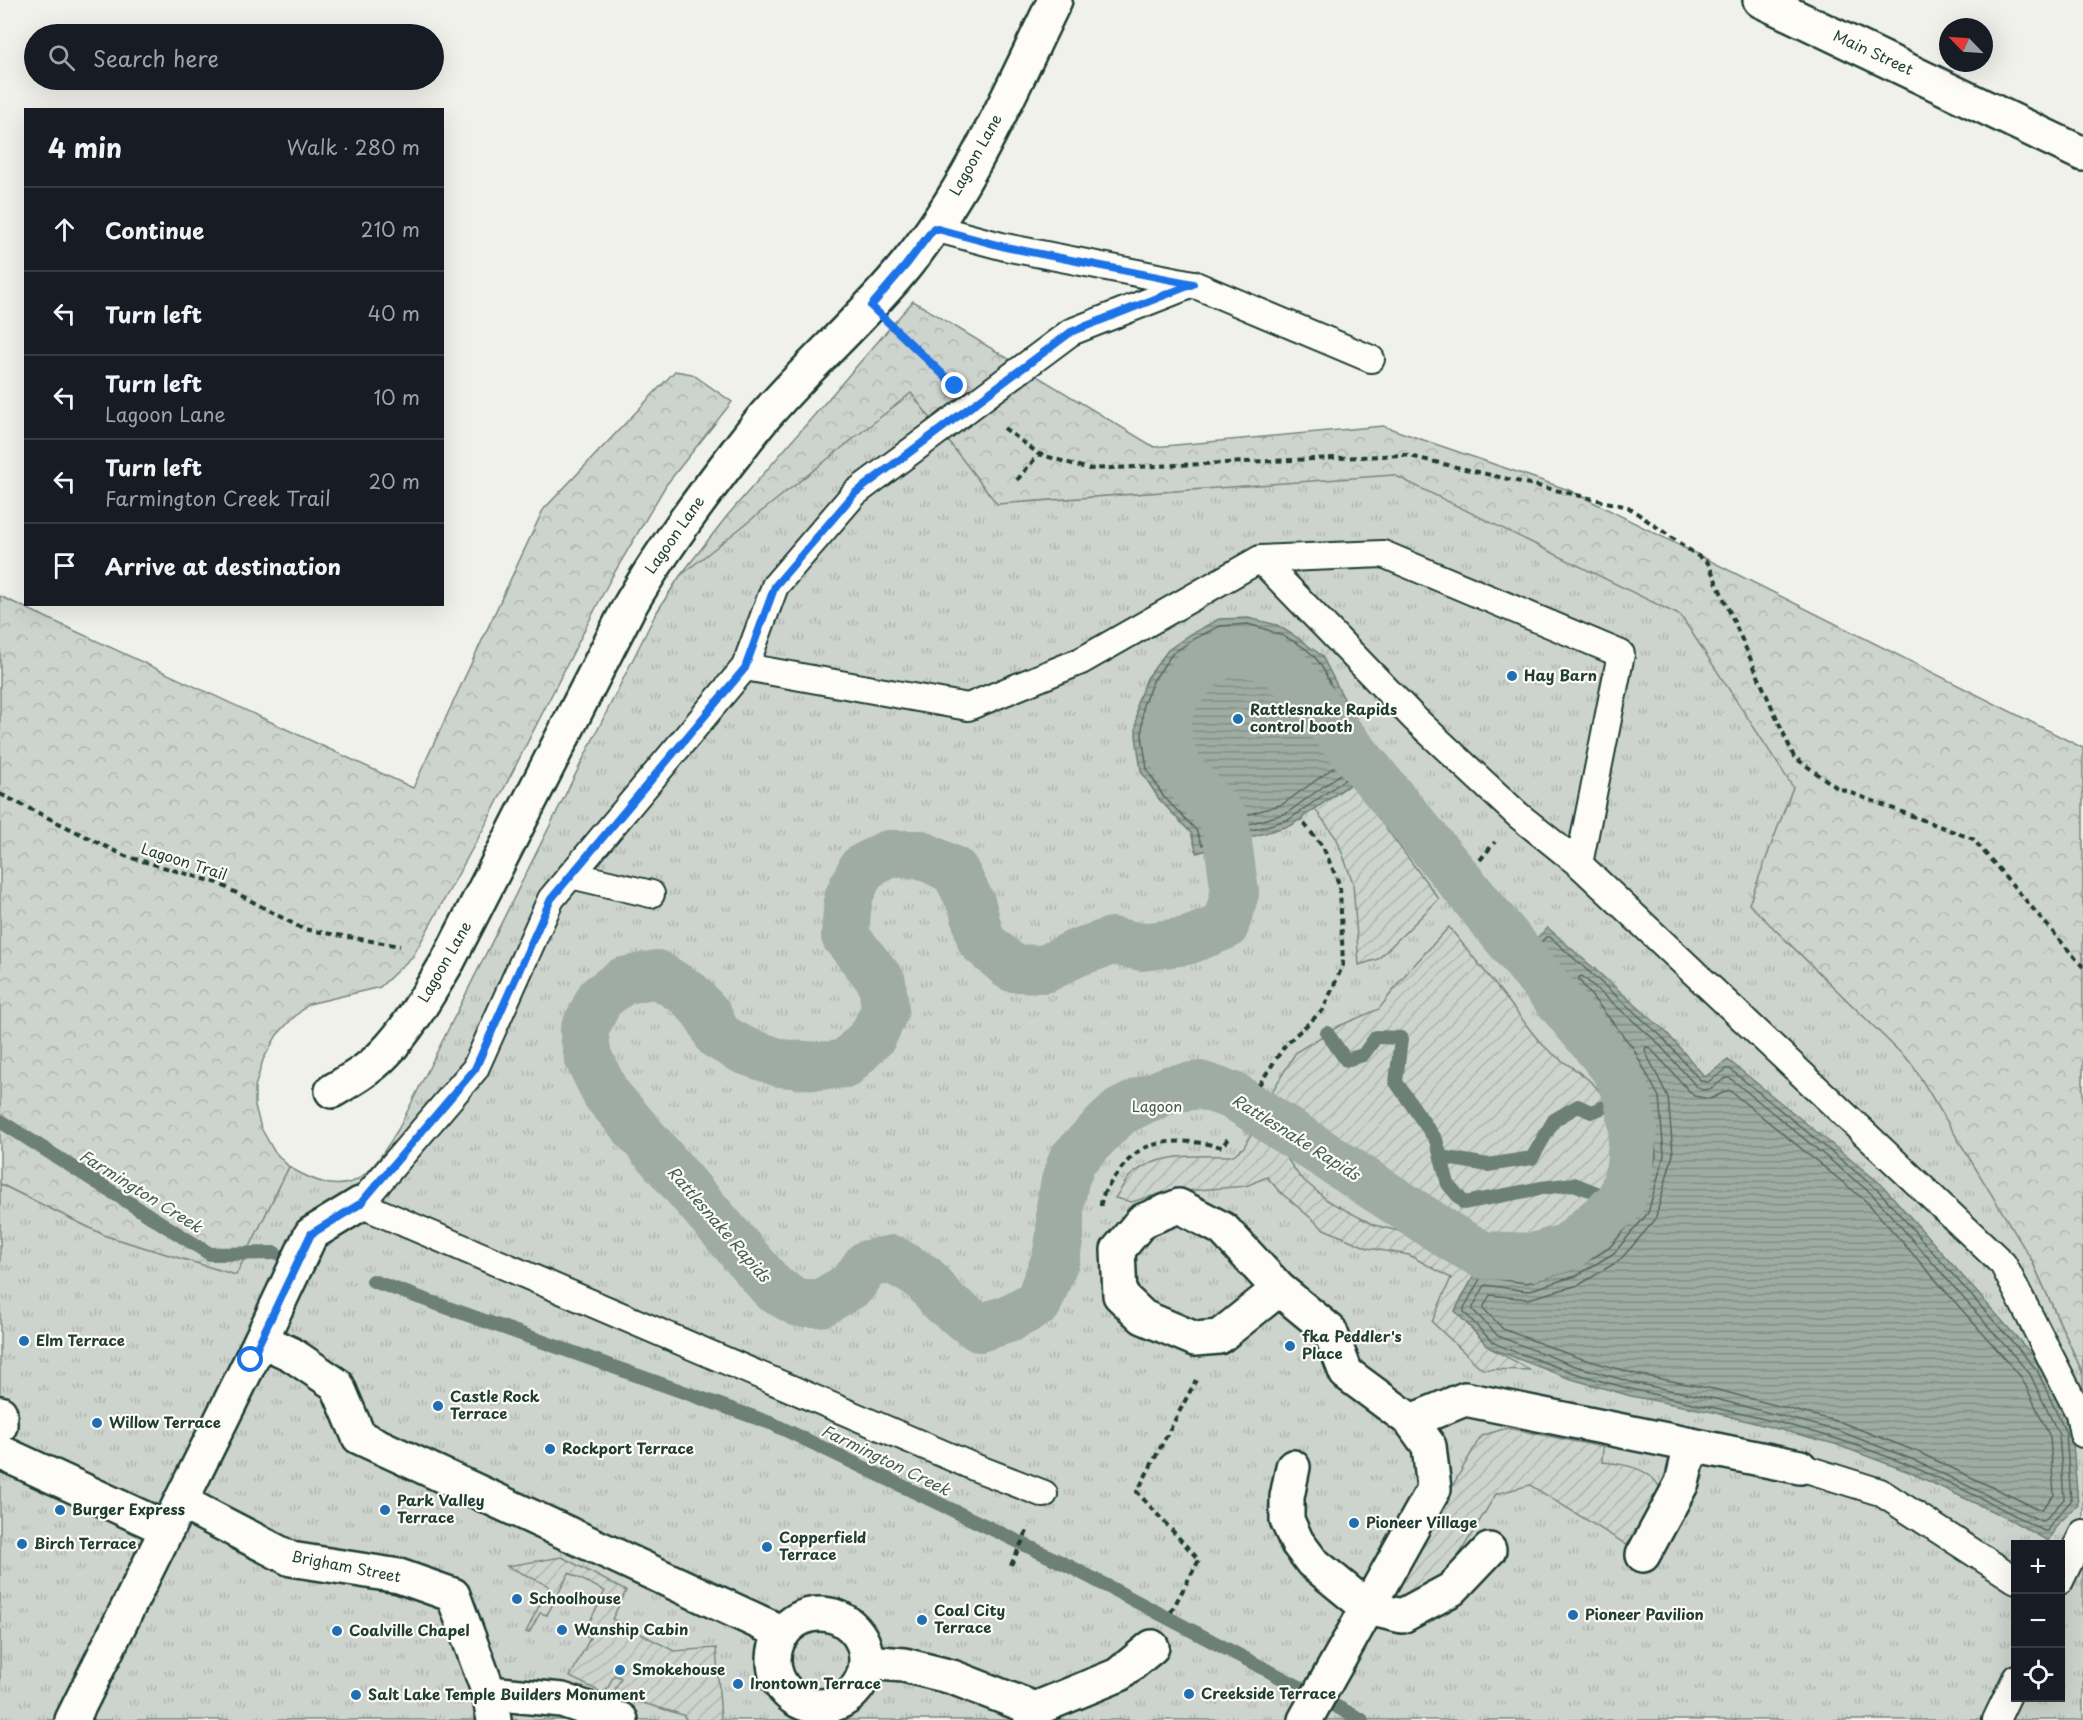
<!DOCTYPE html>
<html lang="en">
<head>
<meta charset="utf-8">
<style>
	:root { --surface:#171b24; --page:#242831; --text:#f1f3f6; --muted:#9ea1a6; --line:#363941 }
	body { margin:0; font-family:"Playpen Sans",sans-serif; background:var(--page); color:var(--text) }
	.controls { position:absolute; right:18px; bottom:18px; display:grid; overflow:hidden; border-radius:0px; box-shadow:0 6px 24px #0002 }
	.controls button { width:54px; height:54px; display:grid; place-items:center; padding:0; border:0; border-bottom:2px solid var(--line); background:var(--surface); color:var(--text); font:30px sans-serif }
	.compass { position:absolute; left:1939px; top:18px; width:54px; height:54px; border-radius:50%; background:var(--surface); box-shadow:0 6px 24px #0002; rotate:295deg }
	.stop { position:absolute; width:18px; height:18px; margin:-14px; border:4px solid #1a73e8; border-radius:50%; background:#fff }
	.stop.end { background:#1a73e8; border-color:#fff; box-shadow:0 2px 6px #0008 }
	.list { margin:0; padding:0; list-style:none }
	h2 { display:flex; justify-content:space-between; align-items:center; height:78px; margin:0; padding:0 24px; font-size:26px }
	h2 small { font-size:20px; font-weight:400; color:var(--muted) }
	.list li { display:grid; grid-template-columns:39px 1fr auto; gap:18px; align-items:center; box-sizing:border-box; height:84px; padding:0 24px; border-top:2px solid var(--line) }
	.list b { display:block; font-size:22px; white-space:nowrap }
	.list p { margin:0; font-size:20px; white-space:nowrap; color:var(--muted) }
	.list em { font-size:20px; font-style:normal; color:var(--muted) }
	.icon { flex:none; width:33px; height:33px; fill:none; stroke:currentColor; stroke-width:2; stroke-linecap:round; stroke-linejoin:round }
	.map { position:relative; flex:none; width:2083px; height:1720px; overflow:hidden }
	.search { position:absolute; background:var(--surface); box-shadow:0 6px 24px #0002; left:24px; top:24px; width:420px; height:66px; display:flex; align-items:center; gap:15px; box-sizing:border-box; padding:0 21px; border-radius:33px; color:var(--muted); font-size:22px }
	.panel { position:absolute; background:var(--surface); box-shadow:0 6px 24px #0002; left:24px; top:108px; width:420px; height:498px; border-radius:0px }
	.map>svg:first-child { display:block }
	.forest { fill:url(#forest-crowns); stroke:#768880; stroke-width:1.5 }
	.park { fill:url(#park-tufts); stroke:#768880; stroke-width:1.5; fill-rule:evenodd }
	.garden { fill:url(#garden-furrows); stroke:#768880; stroke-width:1.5 }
	.water { fill:url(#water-rules); stroke:#6c8077; stroke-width:1.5 }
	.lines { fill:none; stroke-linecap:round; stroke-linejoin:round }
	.shore { stroke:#526961; stroke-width:1.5 }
	.stream { stroke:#6c8077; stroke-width:14 }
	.canal { stroke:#9faca4; stroke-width:48 }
	.service-casing { stroke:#1f3d34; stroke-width:30 }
	.pedestrian-casing { stroke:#1f3d34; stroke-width:38 }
	.minor-casing { stroke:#1f3d34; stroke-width:38 }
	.secondary-casing { stroke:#1f3d34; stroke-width:38 }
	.path { stroke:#1f3d34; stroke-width:4; stroke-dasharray:6 4.5; stroke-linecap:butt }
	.service { stroke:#fdfcf7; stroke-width:26 }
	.pedestrian { stroke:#fdfcf7; stroke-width:33 }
	.minor { stroke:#fdfcf7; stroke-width:33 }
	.secondary { stroke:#fdfcf7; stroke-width:33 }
	.route { stroke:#1a73e8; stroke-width:8 }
	.poi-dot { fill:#1f6fb2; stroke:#fdfcf7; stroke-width:2 }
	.labels { text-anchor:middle; stroke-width:4.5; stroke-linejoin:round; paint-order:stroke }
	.street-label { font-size:15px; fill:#1f3d34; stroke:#fdfcf7 }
	.poi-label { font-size:15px; font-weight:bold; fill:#1f3d34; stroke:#fdfcf7; text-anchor:start }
	.park-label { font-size:15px; fill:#425b53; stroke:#fdfcf7 }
	.water-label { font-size:16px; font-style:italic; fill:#455e56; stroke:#fdfcf7 }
</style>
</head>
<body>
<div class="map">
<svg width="2083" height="1720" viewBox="0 0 2083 1720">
	<defs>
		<pattern id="forest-crowns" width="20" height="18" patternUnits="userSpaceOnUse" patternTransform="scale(1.5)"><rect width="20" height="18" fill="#cdd3cd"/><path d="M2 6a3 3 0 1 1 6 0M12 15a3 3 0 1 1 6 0" fill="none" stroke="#b0b6b1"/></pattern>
		<pattern id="park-tufts" width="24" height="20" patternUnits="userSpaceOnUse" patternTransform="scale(1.5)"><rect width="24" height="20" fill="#cdd3cd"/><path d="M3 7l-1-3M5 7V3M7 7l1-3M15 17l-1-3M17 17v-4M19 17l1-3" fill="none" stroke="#b0b6b1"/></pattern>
		<pattern id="garden-furrows" width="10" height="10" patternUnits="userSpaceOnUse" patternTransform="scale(1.5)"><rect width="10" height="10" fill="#cdd3cd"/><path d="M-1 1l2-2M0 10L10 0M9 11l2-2" fill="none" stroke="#b0b6b1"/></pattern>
		<pattern id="water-rules" width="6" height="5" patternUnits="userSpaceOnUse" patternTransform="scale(1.5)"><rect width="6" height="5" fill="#9faca4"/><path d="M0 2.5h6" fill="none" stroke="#818d86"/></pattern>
	</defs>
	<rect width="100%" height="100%" fill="#f0f1eb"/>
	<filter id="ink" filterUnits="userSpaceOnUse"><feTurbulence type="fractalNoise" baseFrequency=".0167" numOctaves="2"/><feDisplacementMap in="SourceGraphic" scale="12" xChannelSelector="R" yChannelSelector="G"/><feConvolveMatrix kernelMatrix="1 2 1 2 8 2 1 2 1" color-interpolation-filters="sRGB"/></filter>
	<g filter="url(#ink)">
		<g class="forest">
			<path d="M 913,301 L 1154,447 L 1383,426 L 1569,490 L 2083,748 L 2083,1374 L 2031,1259 L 655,615 L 680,576 L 727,516 Z"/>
			<path d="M 675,371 L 692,374 L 732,402 L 666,485 L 610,580 L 486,824 L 413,956 L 380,987 L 309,1004 L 292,1019 L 277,1035 L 263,1060 L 255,1087 L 255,1106 L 261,1128 L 274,1151 L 289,1167 L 236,1276 L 106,1236 L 0,1184 L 0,596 L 413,788 L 543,510 Z"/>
		</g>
		<path class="park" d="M 911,393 L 997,504 L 1394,475 L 1681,616 L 1793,787 L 1749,904 L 1912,1064 L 2031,1259 L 2083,1374 L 2083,1720 L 0,1720 L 0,1184 L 106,1236 L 236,1275 L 289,1167 C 350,1203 367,1180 399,1128 L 655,615 L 680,576 ZM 2016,1544 L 2060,1544 L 2060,1698 L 2016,1698 Z"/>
		<g class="garden">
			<path d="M 1352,783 L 1439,899 L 1378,959 L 1359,965 L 1353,883 L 1337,839 L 1315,809 Z"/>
			<path d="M 1449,927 C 1470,953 1491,979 1512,1006 C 1522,1018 1531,1033 1543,1045 C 1558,1061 1581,1070 1596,1087 C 1630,1127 1619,1185 1579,1216 C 1559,1231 1529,1244 1503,1238 C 1491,1235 1480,1230 1469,1226 L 1270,1095 L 1296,1052 L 1339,1026 L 1379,1009 L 1405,975 Z"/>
			<path d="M 1257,1123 L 1278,1145 L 1299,1176 L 1328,1201 L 1374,1225 L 1436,1240 L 1477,1270 L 1455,1311 L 1490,1348 L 1531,1370 L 1482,1369 L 1432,1322 L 1451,1278 L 1409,1255 L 1368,1248 L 1324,1229 L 1279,1191 L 1267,1177 L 1246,1186 L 1162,1193 L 1132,1202 L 1115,1198 C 1120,1191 1125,1181 1131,1175 C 1158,1152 1199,1156 1232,1156 L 1244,1147 Z"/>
			<path d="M 1507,1428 L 1603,1447 L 1602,1462 C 1627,1464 1656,1469 1663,1496 L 1635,1550 L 1530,1485 L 1496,1494 L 1442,1583 L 1422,1601 L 1386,1603 L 1481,1436 Z"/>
			<path d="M 562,1557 L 626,1591 L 612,1619 L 674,1651 L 716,1648 L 721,1720 L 687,1720 L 683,1715 L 613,1694 L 621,1678 L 614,1675 L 605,1694 L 570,1677 L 590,1638 L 583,1635 L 605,1591 L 569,1573 L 547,1615 L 540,1613 L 529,1633 L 526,1632 L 549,1586 L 507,1566 Z"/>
		</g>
		<g class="water">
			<path d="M 1248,618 L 1277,625 L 1298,638 L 1322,656 L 1345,701 L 1334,712 L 1378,764 L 1292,825 L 1197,853 L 1191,833 L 1159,799 L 1141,771 L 1136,736 L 1137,703 L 1147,678 L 1168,650 L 1191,634 L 1219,619 Z"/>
			<path d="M 1548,928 L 1666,1032 L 1705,1077 L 1728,1060 L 1882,1185 L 2042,1366 L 2072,1431 L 2078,1505 L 2057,1525 L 2048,1541 L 2011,1520 L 1909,1472 L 1835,1444 L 1713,1412 L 1631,1396 L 1568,1378 L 1490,1348 L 1455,1311 L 1477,1270 L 1525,1277 L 1570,1264 L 1606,1243 L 1635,1208 L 1650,1155 L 1646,1102 L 1622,1056 L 1531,943 Z"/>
		</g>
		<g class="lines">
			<g class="shore">
				<path d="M 1248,624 C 1270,630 1304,642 1318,661 C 1326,671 1331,687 1337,699 L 1329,708 L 1329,715 L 1368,763 L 1290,819 L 1202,845 L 1196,830 L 1163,796 L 1147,769 L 1142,736 L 1143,705 L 1153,681 L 1172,654 L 1194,639 L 1220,626 Z"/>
				<path d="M 1247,631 L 1271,638 L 1311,664 L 1328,697 L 1321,709 L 1322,719 L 1357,762 L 1287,813 L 1208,836 L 1201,824 L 1169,791 L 1154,766 L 1150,735 L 1150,706 L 1159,684 L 1178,659 L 1198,645 L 1222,633 Z"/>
				<path d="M 1246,641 L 1268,646 L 1304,670 L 1317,695 C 1302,729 1331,735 1344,760 L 1283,804 L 1213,825 C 1196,806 1174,788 1164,765 C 1161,758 1161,749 1160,742 C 1153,696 1180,658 1223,642 C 1230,640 1239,641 1246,641 Z"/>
				<path d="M 1546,937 L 1550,937 L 1661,1036 L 1701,1081 L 1708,1082 L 1727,1069 L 1730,1069 L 1878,1190 L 2037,1370 L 2066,1433 L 2071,1501 L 2052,1522 L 2047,1531 L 2044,1531 C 1978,1495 1908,1461 1837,1439 C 1738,1407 1635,1398 1538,1360 C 1526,1355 1502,1349 1492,1341 C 1482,1333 1473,1321 1464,1312 L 1464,1308 L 1481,1277 L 1527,1283 L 1573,1270 L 1609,1248 L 1641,1211 L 1656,1156 L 1652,1100 L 1628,1053 L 1541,945 L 1541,942 Z"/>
				<path d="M 1582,976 L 1656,1041 L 1696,1086 L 1702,1090 L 1710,1089 L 1726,1078 L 1730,1078 L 1873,1195 L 2030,1374 L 2059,1435 L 2064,1499 L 2044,1521 L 2041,1521 L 1914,1460 L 1839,1431 L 1716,1399 L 1634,1383 L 1572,1365 L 1498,1336 L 1473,1310 L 1473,1307 L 1485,1285 L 1527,1291 L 1576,1276 L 1614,1253 L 1648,1213 L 1664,1155 L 1659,1097 L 1633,1048 L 1579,980 L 1579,977 Z"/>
				<path d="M 1646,1047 L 1650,1048 L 1694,1096 L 1710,1099 L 1729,1090 L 1867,1202 L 2022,1378 L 2050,1437 L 2054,1495 L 2042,1509 L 2038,1509 L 1918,1452 L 1843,1423 L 1718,1390 L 1636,1374 L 1576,1357 L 1503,1329 L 1484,1309 L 1484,1306 L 1490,1295 L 1528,1299 L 1579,1285 L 1620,1260 L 1655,1220 L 1673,1154 L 1668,1097 L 1645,1051 Z"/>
			</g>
			<g class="stream">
				<path d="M 1327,1033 L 1346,1060 L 1363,1055 L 1376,1037 L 1401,1038 L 1396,1082 L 1436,1140 L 1441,1157 L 1488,1165 L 1532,1158 L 1554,1120 L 1578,1106 L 1591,1112 L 1609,1105"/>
				<path d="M 0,1121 L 210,1254 L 275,1253"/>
				<path d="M 1441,1157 L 1448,1184 L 1464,1203 L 1541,1188 L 1574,1184 L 1635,1208"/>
				<path d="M 373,1281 L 773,1424 L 1067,1565 L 1362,1720"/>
			</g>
			<path class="canal" d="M 1230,653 L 1259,655 L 1284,667 L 1616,1070 L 1628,1098 L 1633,1129 L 1630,1167 L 1621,1201 L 1568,1247 L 1532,1257 L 1483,1255 L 1454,1239 L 1234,1096 L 1200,1085 L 1171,1089 L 1144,1100 L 1120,1112 L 1105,1126 L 1072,1160 L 1065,1181 L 1060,1207 L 1060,1235 L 1056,1258 L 1038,1303 L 1008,1319 L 979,1328 L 944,1302 L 924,1278 L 892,1259 L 867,1264 L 852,1285 L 821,1303 L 799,1303 L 774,1289 L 606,1094 L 588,1057 L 584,1031 L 600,998 L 623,981 L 657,974 L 689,994 L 708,1015 L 718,1036 L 743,1050 L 780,1063 L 818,1066 L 845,1064 L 873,1036 L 885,1010 L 882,982 L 845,936 L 848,898 L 862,868 L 888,854 L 920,854 L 955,871 L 972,905 L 981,941 L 1012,968 L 1045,969 L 1076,953 L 1112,941 L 1142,947 L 1187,941 L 1225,926 L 1235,893 L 1225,821 L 1179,769 L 1169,747 L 1167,717 L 1176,695 L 1195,673 L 1208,660 Z"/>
			<g class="service-casing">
				<g id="service">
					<path d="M 934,228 L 1005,247 L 1193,284 L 1371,359"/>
					<path d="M 745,667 L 968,707 L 1081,661 L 1260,559 L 1383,554 L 1621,654 L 1579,864 L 1518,815 L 1415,719 L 1260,559"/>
					<path d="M 1579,864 L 2003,1264 L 2079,1413 L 2083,1434"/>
					<path d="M 571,875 L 651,894"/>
					<path d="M 1800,1467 L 1880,1492 L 2016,1580"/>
					<path d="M 1044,1494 L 974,1467 L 360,1204 L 475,1069 L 551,899 L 745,667 L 775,586 L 855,493 L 1071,332 L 1193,284"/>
					<path d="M 2060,1581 L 2083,1533"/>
					<path d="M 1996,1720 L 2016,1678"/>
				</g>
			</g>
			<g class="pedestrian-casing">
				<g id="pedestrian">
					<path d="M 1279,1289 L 1219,1337 L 1195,1339 L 1143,1317 L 1120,1295 L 1118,1250 L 1142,1221 L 1179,1206 L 1223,1229 L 1279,1289 L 1330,1331 L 1346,1373 L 1411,1421 L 1429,1446 L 1434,1489 L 1305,1720"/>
					<path d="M 261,1340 L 311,1234 L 360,1204"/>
					<path d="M 0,1413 L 0,1426"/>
					<path d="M 1411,1421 L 1465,1399 L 1800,1467"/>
					<path d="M 0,1452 L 167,1529"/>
					<path d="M 1293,1467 L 1287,1497 L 1287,1520 L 1297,1542 L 1312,1562 L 1368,1608 L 1402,1616 L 1452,1589 L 1489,1550"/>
					<path d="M 181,1502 L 291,1559 L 399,1576 L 453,1595 L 489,1693 L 494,1720"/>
					<path d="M 1643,1555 L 1682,1483 L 1691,1445"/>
					<circle cx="820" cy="1660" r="46"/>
					<path d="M 867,1662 L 904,1665 L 952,1677 L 1035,1709"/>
					<path d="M 489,1693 L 562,1700 L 621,1720"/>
					<path d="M 72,1720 L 261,1340 L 291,1354 L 337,1385 L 359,1437 L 783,1633"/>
					<path d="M 1031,1720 L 1035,1709 L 1118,1675 L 1152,1647"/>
				</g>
			</g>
			<g class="minor-casing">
				<path id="minor" d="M 332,1091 C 351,1080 370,1069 385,1053 C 411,1026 429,992 448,961 L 629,607 C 660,553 697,503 735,454 C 747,438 759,422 772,408 C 815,359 865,316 906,265 C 970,187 1011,90 1055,0"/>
			</g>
			<g class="secondary-casing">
				<path id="secondary" d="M 1760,0 L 2083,154"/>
			</g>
			<g class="path">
				<path d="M 900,333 L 947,378"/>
				<path d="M 1004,428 L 1039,454 L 1089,469 L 1405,455 L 1628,507 L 1708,563 L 1794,757 L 1836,787 L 1973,839 L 2083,967"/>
				<path d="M 1017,480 L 1039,454"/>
				<path d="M 0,794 L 125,856 L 218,883 L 303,929 L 400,946"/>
				<path d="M 1480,860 L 1495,842"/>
				<path d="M 1259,1085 L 1286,1044 L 1323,1010 L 1343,965 L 1340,886 L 1323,847 L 1301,820"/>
				<path d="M 1101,1206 C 1101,1194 1108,1187 1114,1178 C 1121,1168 1133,1153 1144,1148 C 1168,1138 1197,1141 1222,1147 L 1229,1137"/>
				<path d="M 1011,1565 L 1029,1527"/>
				<path d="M 1171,1612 L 1199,1560 L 1137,1492 L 1196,1380"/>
			</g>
			<use href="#service" class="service"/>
			<use href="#pedestrian" class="pedestrian"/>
			<use href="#minor" class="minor"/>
			<use href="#secondary" class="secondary"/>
		</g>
	</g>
	<g class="lines" filter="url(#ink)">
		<path class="route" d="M 251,1360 L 311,1234 L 360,1204 L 475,1069 L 551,899 L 745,668 L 775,586 L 855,493 L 1071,332 L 1193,284 L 1005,247 L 934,228 L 906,265 L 871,306 L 955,386"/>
	</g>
	<g class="poi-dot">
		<circle cx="1512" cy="676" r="6"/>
		<circle cx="1238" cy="719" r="6"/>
		<circle cx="24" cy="1341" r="6"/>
		<circle cx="1290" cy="1346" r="6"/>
		<circle cx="438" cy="1406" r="6"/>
		<circle cx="97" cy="1423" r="6"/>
		<circle cx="550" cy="1449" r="6"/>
		<circle cx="60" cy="1510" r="6"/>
		<circle cx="385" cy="1510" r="6"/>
		<circle cx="1354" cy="1523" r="6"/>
		<circle cx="22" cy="1544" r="6"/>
		<circle cx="767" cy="1547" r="6"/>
		<circle cx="517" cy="1599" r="6"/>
		<circle cx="1573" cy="1615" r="6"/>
		<circle cx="922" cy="1620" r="6"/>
		<circle cx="562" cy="1630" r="6"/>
		<circle cx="337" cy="1631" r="6"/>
		<circle cx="620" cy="1670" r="6"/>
		<circle cx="738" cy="1684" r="6"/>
		<circle cx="1189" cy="1694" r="6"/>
		<circle cx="356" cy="1695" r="6"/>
	</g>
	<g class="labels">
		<g class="street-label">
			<text transform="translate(1873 53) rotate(25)" y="5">Main Street</text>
			<text transform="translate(976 155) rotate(-61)" y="5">Lagoon Lane</text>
			<text transform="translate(675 535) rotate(-55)" y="5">Lagoon Lane</text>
			<text transform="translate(184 862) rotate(18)" y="5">Lagoon Trail</text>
			<text transform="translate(445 962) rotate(-60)" y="5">Lagoon Lane</text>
			<text transform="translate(346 1567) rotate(11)" y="5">Brigham Street</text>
		</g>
		<g class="poi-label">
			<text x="1524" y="681">Hay Barn</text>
			<text x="1250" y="715">Rattlesnake Rapids<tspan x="1250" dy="17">control booth</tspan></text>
			<text x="1302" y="1342">fka Peddler's<tspan x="1302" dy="17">Place</tspan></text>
			<text x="36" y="1346">Elm Terrace</text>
			<text x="450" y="1402">Castle Rock<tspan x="450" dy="17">Terrace</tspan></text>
			<text x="109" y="1428">Willow Terrace</text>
			<text x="562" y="1454">Rockport Terrace</text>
			<text x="397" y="1506">Park Valley<tspan x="397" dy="17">Terrace</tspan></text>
			<text x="72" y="1515">Burger Express</text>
			<text x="1366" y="1528">Pioneer Village</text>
			<text x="779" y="1543">Copperfield<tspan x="779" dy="17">Terrace</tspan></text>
			<text x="34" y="1549">Birch Terrace</text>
			<text x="529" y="1604">Schoolhouse</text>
			<text x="934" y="1616">Coal City<tspan x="934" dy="17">Terrace</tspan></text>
			<text x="1585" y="1620">Pioneer Pavilion</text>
			<text x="574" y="1635">Wanship Cabin</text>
			<text x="349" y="1636">Coalville Chapel</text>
			<text x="632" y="1675">Smokehouse</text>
			<text x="750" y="1689">Irontown Terrace</text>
			<text x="1201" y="1699">Creekside Terrace</text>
			<text x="368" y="1700">Salt Lake Temple Builders Monument</text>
		</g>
		<g class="park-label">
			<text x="1157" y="1112">Lagoon</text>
		</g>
		<g class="water-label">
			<text transform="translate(1296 1137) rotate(32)" y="6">Rattlesnake Rapids</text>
			<text transform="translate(141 1191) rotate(32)" y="6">Farmington Creek</text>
			<text transform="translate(719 1224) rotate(49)" y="6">Rattlesnake Rapids</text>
			<text transform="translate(886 1460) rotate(26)" y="6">Farmington Creek</text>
		</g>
	</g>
</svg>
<div class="controls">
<button>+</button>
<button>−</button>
<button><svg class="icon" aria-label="locate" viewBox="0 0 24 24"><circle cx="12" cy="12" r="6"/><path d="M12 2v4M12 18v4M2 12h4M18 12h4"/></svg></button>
</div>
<svg class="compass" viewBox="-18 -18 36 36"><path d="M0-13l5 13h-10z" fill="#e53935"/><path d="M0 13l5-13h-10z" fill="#9ea1a6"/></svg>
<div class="stop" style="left:251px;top:1360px"></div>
<div class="stop end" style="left:955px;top:386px"></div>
<div class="search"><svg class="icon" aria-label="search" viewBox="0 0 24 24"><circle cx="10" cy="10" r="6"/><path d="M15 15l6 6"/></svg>Search here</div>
<section class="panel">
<h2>4 min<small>Walk · 280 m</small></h2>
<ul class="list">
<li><svg class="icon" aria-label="ahead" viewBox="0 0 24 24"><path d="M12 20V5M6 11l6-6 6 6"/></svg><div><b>Continue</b></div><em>210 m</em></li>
<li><svg class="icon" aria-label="left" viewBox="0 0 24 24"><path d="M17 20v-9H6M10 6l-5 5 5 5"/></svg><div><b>Turn left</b></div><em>40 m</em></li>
<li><svg class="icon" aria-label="left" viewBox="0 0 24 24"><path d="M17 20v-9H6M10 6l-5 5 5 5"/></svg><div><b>Turn left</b><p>Lagoon Lane</p></div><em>10 m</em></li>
<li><svg class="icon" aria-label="left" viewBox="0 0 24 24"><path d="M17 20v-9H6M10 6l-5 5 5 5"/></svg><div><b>Turn left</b><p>Farmington Creek Trail</p></div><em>20 m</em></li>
<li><svg class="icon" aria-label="arrive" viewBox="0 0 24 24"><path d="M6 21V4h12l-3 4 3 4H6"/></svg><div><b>Arrive at destination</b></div></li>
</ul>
</section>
</div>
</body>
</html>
